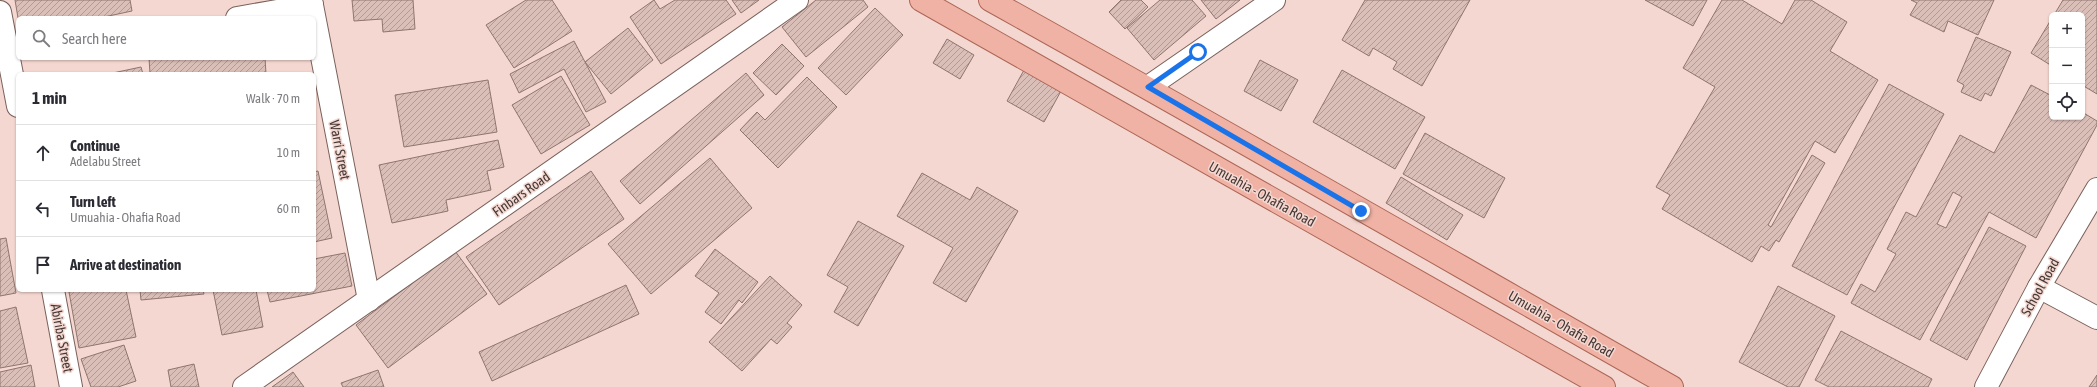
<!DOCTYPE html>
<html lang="en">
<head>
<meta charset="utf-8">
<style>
	:root { --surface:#fff; --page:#f7f7f7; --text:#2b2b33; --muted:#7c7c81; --line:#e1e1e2 }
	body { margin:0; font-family:"Asap Condensed",sans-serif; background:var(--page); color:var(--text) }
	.controls { position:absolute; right:12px; top:12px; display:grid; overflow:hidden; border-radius:6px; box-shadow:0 1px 3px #0004 }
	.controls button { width:36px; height:36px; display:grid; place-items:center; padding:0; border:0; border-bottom:1px solid var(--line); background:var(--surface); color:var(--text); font:20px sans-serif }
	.stop { position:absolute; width:12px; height:12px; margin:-9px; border:3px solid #1a73e8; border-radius:50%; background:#fff }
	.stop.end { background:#1a73e8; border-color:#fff; box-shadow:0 1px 4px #0008 }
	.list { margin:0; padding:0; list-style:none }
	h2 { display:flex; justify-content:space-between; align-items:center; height:52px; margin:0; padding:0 16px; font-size:17px }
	h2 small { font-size:13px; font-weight:400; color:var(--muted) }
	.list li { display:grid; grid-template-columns:26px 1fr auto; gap:12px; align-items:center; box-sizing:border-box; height:56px; padding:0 16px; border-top:1px solid var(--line) }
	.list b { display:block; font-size:15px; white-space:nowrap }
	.list p { margin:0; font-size:13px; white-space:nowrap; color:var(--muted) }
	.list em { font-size:13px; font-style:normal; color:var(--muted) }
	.icon { flex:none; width:22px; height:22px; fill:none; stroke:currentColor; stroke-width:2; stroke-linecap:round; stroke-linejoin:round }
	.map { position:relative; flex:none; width:2097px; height:387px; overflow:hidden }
	.search { position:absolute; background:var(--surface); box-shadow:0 1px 3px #0004; left:16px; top:16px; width:300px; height:44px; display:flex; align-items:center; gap:10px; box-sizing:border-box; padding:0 14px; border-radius:6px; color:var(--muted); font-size:15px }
	.panel { position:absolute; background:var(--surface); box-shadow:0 1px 3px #0004; left:16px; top:72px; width:300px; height:220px; border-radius:6px }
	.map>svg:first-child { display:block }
	.building { fill:url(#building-hatch); stroke:#8f756f; fill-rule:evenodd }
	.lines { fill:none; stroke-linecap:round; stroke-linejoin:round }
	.minor-casing { stroke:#7a615b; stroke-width:24 }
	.major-casing { stroke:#ad6656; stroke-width:24 }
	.minor { stroke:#fff; stroke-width:22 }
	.major { stroke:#f0b2a4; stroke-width:22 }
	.route { stroke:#1a73e8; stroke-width:5 }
	.labels { text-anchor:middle; stroke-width:3; stroke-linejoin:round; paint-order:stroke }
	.street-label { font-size:14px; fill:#433835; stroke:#f4d7d0 }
</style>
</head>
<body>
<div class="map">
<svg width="2097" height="387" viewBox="0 0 2097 387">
	<defs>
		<pattern id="building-hatch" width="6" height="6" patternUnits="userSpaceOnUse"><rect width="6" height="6" fill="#dabeb8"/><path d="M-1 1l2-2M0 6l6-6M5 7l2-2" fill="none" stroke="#b29b96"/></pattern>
	</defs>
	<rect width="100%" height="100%" fill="#f4d7d0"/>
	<g class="building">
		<path d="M 15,0 L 130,0 L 132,11 L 99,18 L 18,18 Z"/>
		<path d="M 352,0 L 413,0 L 415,29 L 383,32 L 382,19 L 354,21 Z"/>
		<path d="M 526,0 L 552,0 L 572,31 L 514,68 L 486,25 Z"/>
		<path d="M 654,0 L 660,9 L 675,0 L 726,0 L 736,14 L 661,64 L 630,17 Z"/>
		<path d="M 732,0 L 759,0 L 741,13 Z"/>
		<path d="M 816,0 L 863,0 L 868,7 L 806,57 L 782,27 Z"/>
		<path d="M 1121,0 L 1141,0 L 1148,7 L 1125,29 L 1109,12 Z"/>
		<path d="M 1160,0 L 1192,0 L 1206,16 L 1154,60 L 1127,28 Z"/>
		<path d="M 1201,0 L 1240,0 L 1216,19 Z"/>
		<path d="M 1365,0 L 1470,0 L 1422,86 L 1393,69 L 1397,62 L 1373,48 L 1369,56 L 1342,40 Z"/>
		<path d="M 1645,0 L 1707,0 L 1693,26 Z"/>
		<path d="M 1722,0 L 1742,0 L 1782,24 L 1795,0 L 1811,0 L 1847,22 L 1830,51 L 1878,80 L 1835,153 L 1815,141 L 1768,225 L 1771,227 L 1812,155 L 1825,163 L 1779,242 L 1776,240 L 1769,251 L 1761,246 L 1752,262 L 1662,209 L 1670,195 L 1656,187 L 1715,87 L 1683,68 Z"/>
		<path d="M 1911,0 L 1994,0 L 1978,35 L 1948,21 L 1944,32 L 1910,15 L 1917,3 Z"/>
		<path d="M 2063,0 L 2097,0 L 2097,94 L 2082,85 L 2082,15 L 2054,15 Z"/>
		<path d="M 875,8 L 903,35 L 846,95 L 818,68 Z"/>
		<path d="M 2052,18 L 2052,66 L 2031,53 Z"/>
		<path d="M 628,28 L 653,60 L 611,94 L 585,62 Z"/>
		<path d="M 1976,37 L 2011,52 L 1991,96 L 1985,93 L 1981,101 L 1961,92 L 1964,85 L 1957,81 Z"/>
		<path d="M 947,39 L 974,55 L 960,79 L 933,63 Z"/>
		<path d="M 574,41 L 606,102 L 586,112 L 564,69 L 519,93 L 510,74 Z"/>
		<path d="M 782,44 L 804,66 L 776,95 L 753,73 Z"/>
		<path d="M 149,58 L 265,58 L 266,74 L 150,74 Z"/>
		<path d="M 1260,60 L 1298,80 L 1281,111 L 1244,91 Z"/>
		<path d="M 141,67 L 143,74 L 108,74 Z"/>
		<path d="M 1024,70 L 1061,91 L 1044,122 L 1007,101 Z"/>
		<path d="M 1342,70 L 1425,117 L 1395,169 L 1313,122 Z"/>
		<path d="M 746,73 L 764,95 L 640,204 L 620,181 Z"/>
		<path d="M 561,76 L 590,125 L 541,154 L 512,105 Z"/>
		<path d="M 807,77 L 837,107 L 778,168 L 740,130 L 757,112 L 765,120 Z"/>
		<path d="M 488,80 L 497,132 L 404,147 L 395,95 Z"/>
		<path d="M 1889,84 L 1944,114 L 1847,295 L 1792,266 Z"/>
		<path d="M 2031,85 L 2052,96 L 2052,117 L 2082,117 L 2082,112 L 2097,121 L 2097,125 L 2036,238 L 1989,212 L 1920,340 L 1851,303 L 1861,284 L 1875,292 L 1896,254 L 1887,249 L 1906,212 L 1916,217 L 1960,135 L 1994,153 ZM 1953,192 L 1962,197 L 1946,228 L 1937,224 Z"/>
		<path d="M 1425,133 L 1505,178 L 1484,218 L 1403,174 Z"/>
		<path d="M 498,140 L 504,167 L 487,171 L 491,190 L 446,200 L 448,211 L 392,223 L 379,165 Z"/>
		<path d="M 710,158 L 752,208 L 651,294 L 608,244 Z"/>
		<path d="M 318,171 L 332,238 L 314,242 L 314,172 Z"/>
		<path d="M 591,171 L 624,219 L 499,305 L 466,257 Z"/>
		<path d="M 922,173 L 970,200 L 977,187 L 1018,211 L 966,302 L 933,283 L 953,248 L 897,216 Z"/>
		<path d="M 1401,177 L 1463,215 L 1447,240 L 1386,203 Z"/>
		<path d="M 858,221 L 904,246 L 858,326 L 834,312 L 848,287 L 827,275 Z"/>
		<path d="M 1989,227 L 2026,246 L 1967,360 L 1930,340 Z"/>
		<path d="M 6,238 L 16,293 L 0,296 L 0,239 Z"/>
		<path d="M 715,249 L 758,282 L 742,303 L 739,300 L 721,324 L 705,312 L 719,293 L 695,276 Z"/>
		<path d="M 455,251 L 487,294 L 388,368 L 356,325 Z"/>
		<path d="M 345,253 L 352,286 L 270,302 L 267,290 L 314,290 L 314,259 Z"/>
		<path d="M 770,276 L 802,305 L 787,323 L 792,327 L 777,344 L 771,339 L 742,371 L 709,342 Z"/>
		<path d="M 626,285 L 639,314 L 492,381 L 479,352 Z"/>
		<path d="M 1778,286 L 1835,316 L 1799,387 L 1788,387 L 1739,362 Z"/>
		<path d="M 81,290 L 126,290 L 136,337 L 79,348 L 69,292 Z"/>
		<path d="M 140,290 L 203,290 L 204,294 L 141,300 Z"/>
		<path d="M 213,290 L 256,290 L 263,327 L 222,335 Z"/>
		<path d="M 16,307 L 28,363 L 0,368 L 0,311 Z"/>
		<path d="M 1841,331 L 1932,379 L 1928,387 L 1829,387 L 1815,380 Z"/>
		<path d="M 124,345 L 136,381 L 118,387 L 91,387 L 81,359 Z"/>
		<path d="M 194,364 L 199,387 L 171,387 L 168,370 Z"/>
		<path d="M 31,365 L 35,387 L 0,387 L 0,372 Z"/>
		<path d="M 378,370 L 384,387 L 343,387 L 341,383 Z"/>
		<path d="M 293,372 L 304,387 L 272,387 Z"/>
		<path d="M 2097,375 L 2097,387 L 2089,387 Z"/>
	</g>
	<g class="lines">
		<g class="minor-casing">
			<g id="minor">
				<path d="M 311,0 L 369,300"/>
				<path d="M 0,12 L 18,106"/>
				<path d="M 237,18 L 312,5"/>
				<path d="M 1148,87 L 1274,0"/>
				<path d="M 2039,287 L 2097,318"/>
				<path d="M 53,290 L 71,387"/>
				<path d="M 244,387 L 797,0"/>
				<path d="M 1986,387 L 2039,287 L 2097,189"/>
			</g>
		</g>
		<g class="major-casing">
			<g id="major">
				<path d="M 921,0 L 1604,387"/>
				<path d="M 990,0 C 1219,127 1445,258 1672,387"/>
			</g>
		</g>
		<use href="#minor" class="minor"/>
		<use href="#major" class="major"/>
	</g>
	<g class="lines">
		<path class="route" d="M 1198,52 L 1148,87 L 1361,211"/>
	</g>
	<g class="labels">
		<g class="street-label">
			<text transform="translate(340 150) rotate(79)" y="5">Warri Street</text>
			<text transform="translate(521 194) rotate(-35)" y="5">Finbars Road</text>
			<text transform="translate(1262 194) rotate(29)" y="5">Umuahia - Ohafia Road</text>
			<text transform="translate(2040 287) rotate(-61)" y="5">School Road</text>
			<text transform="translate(1561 324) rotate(30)" y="5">Umuahia - Ohafia Road</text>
			<text transform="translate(62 338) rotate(79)" y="5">Abiriba Street</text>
		</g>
	</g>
</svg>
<div class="controls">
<button>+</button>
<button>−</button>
<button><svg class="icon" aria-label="locate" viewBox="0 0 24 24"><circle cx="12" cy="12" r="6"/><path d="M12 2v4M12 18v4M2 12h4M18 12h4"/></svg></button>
</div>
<div class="stop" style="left:1198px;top:52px"></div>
<div class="stop end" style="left:1361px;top:211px"></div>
<div class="search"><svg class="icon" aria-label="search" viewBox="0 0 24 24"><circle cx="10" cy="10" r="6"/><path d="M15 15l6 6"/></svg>Search here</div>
<section class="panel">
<h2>1 min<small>Walk · 70 m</small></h2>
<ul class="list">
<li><svg class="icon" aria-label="ahead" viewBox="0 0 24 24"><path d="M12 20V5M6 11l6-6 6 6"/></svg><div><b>Continue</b><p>Adelabu Street</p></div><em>10 m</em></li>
<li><svg class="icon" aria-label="left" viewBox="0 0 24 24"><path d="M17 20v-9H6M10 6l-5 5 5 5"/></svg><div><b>Turn left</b><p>Umuahia - Ohafia Road</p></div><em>60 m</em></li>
<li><svg class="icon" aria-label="arrive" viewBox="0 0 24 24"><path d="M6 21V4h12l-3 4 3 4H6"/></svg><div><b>Arrive at destination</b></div></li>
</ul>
</section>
</div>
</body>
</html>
